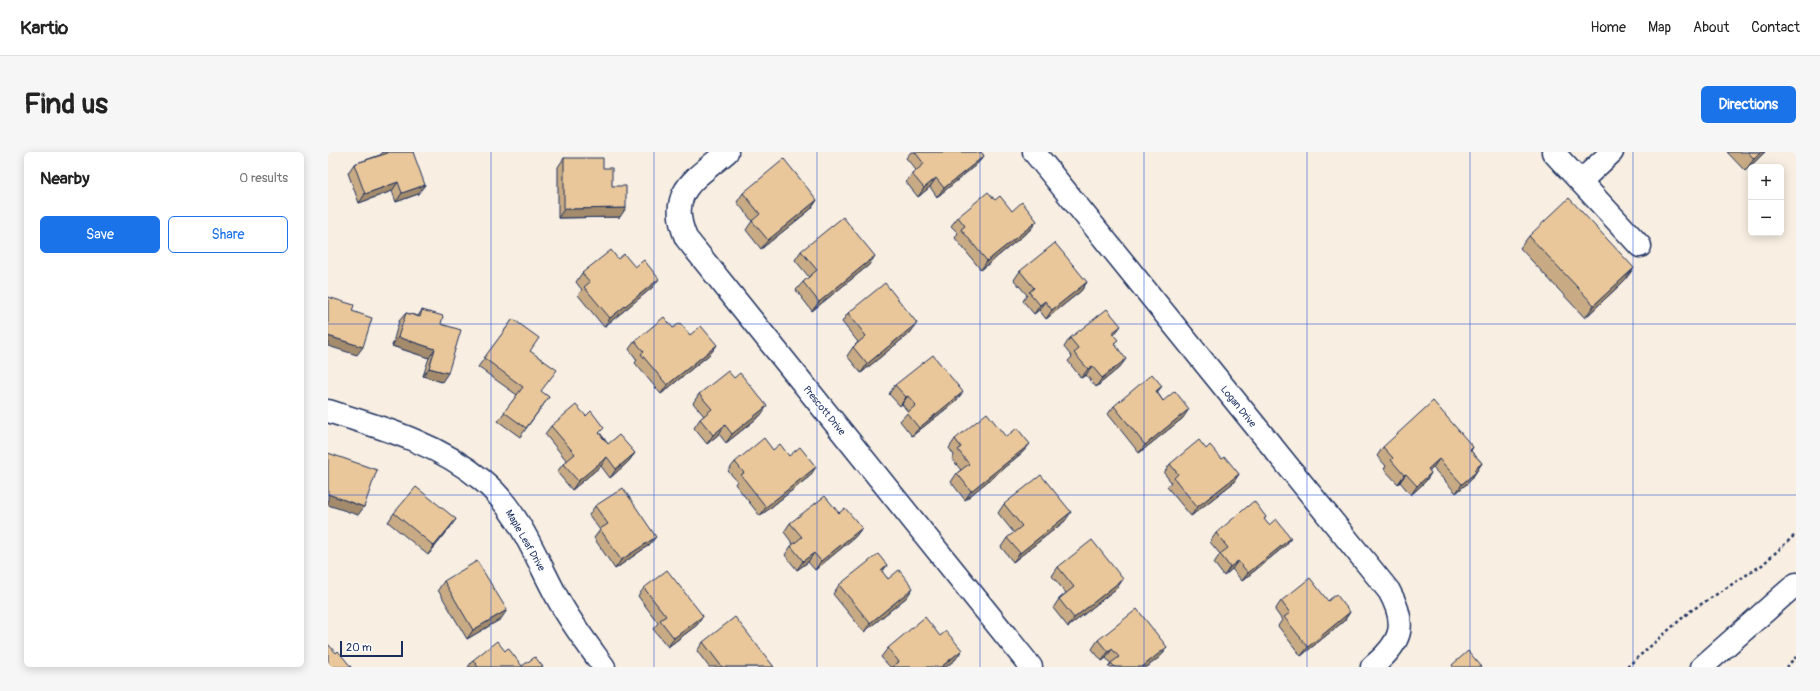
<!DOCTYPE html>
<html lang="en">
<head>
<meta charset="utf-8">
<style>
	:root { --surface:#fff; --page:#f6f6f6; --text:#222; --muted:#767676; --line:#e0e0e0; --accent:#1a73e8 }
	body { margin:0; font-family:Pangolin,sans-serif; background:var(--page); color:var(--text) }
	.controls { position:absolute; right:12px; top:12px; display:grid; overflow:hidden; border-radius:6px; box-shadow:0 2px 10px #0003 }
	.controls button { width:36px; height:36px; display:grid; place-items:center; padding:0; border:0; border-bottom:1px solid var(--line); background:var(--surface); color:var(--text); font:20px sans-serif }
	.scale { position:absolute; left:12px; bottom:10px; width:63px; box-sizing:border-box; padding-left:4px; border:2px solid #1b2f5e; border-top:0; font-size:11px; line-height:14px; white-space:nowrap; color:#1b2f5e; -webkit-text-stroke:3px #fff; paint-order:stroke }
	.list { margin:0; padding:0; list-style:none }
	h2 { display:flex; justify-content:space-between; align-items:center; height:52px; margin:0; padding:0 16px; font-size:17px }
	h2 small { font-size:13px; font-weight:400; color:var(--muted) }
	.actions { display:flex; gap:8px; padding:12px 16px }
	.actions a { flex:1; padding:9px 0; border:1px solid var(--accent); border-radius:6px; text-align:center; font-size:14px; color:var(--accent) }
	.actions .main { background:var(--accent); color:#fff }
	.map { position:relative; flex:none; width:1468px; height:515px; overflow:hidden; border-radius:6px }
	header { display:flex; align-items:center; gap:24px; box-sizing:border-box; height:56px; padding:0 20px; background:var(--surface); border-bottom:1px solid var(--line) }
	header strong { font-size:19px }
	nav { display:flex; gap:22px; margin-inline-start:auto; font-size:14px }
	.intro { display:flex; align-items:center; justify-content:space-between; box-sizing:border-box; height:96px; padding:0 24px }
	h1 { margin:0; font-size:28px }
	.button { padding:10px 18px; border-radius:6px; background:var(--accent); color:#fff; font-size:14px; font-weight:700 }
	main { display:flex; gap:24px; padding:0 24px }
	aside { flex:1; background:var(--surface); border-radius:6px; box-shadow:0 2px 10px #0003 }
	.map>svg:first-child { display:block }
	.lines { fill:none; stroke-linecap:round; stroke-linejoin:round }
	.minor-casing { stroke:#1b2f5e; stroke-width:25 }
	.path { stroke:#1b2f5e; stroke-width:2.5; stroke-dasharray:3 3; stroke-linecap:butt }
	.minor { stroke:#fff; stroke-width:22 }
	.wall { fill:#c8ab84; stroke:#1b2f5e }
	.shaded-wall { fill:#a38b6c; stroke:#1b2f5e }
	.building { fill:#e9c79a; stroke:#1b2f5e }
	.grid { fill:none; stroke:#1d4ed8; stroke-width:1; stroke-opacity:0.55 }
	.labels { text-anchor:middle; stroke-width:3; stroke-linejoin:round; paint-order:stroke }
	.street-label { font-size:10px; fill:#1b2f5e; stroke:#fff }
</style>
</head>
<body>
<header>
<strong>Kartio</strong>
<nav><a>Home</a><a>Map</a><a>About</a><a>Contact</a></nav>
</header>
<div class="intro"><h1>Find us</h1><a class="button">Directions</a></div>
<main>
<aside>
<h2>Nearby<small>0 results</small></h2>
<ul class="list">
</ul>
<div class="actions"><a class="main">Save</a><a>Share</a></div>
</aside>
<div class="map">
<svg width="1468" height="515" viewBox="0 0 1468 515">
	<rect width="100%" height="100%" fill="#f8eee1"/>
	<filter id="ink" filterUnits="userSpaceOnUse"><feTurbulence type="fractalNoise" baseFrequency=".025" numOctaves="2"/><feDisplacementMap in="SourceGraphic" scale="8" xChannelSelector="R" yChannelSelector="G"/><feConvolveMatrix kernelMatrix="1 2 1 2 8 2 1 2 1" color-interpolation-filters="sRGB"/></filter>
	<g filter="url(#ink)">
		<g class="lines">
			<g class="minor-casing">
				<g id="minor">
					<path d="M 399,0 C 368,27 338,39 358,86 L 703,515"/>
					<path d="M 706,0 L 1061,439 C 1080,473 1074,490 1044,515"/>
					<path d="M 1225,0 L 1312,94"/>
					<path d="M 1253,29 L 1284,0"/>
					<path d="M 0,259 C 55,276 109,291 154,328 C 191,358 208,407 230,447 C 243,471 260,493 276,515"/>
					<path d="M 1374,515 L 1468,432"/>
				</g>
			</g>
			<g class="path">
				<path d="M 1299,515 L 1361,460 L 1434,413 L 1468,382"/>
				<path d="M 1458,515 L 1468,505"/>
			</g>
			<use href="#minor" class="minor"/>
		</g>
		<g class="wall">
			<path d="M 55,0 L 85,0 L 90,42 L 68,50 L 64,39 L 31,51 L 20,21 L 26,12 L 52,3 Z"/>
			<path d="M 583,0 L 653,0 L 656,4 L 649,12 L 609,45 L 602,35 L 590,45 L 578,30 L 584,22 L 588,18 L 578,6 Z"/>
			<path d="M 1399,0 L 1437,0 L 1417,19 Z"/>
			<path d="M 236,6 L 275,16 L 284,34 L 292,65 L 230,66 L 230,15 Z"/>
			<path d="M 415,41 L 489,48 L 483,57 L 433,97 L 418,78 L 424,69 L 409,50 Z"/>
			<path d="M 667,48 L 684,59 L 703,77 L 653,118 L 627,86 L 630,81 L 623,74 L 630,65 Z"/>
			<path d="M 1201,84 L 1297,128 L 1257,166 L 1192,96 Z"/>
			<path d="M 473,99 L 541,113 L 484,159 L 468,138 L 475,130 L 481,125 L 467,108 Z"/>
			<path d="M 290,107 L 307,115 L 325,135 L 276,175 L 250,143 L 254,138 L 248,130 L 254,121 Z"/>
			<path d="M 692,119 L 759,130 L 753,139 L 718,167 L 711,158 L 706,162 L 695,149 L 699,143 L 686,128 Z"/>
			<path d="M 94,158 L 113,172 L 114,230 L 95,224 L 101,206 L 64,194 L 71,169 L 78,161 L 90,164 Z"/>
			<path d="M 520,161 L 583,180 L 533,221 L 519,204 L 525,195 L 530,190 L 514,170 Z"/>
			<path d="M 185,167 L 202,199 L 213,240 L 221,245 L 192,285 L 170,269 L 189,243 L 150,215 Z"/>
			<path d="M 345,176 L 389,193 L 382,202 L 333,242 L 307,211 L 309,208 L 301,197 L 307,189 Z"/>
			<path d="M 786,183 L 787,193 L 792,215 L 768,235 L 758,223 L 753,226 L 740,209 L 744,205 L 736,195 L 742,186 Z"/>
			<path d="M 567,233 L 628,249 L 584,284 L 572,269 L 580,260 L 574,252 L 572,254 L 561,242 Z"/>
			<path d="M 834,234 L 829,240 L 835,249 L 855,266 L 811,301 L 780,262 L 786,254 Z"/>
			<path d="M 371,242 L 433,263 L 398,291 L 391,282 L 379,292 L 366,276 L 372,267 L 376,264 L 365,251 Z"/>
			<path d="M 223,274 L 273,282 L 280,292 L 307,301 L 300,310 L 282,326 L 273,314 L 244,338 L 229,320 L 235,312 L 239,309 L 217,282 Z"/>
			<path d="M 678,285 L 695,300 L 637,348 L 623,330 L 629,321 L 633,318 L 624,307 L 626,303 L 621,296 L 627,287 Z"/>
			<path d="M 1055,295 L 1145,295 L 1143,299 L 1154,311 L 1142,329 L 1128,341 L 1105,316 L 1101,319 L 1103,321 L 1097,330 L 1083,343 L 1072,330 L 1070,332 L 1056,317 L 1058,314 L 1049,304 Z"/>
			<path d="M 878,297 L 894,307 L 911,322 L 905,331 L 863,364 L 839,335 L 843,330 L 836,321 L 842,312 Z"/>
			<path d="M 445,298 L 461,304 L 482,324 L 432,364 L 407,332 L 409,329 L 400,319 L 407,310 Z"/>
			<path d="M 676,352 L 737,369 L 685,410 L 673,395 L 679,386 L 686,381 L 670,361 Z"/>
			<path d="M 267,354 L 321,393 L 287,417 L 266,386 L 272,378 L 261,363 Z"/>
			<path d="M 66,361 L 122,376 L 100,403 L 60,370 Z"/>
			<path d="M 511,361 L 534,376 L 527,385 L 487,418 L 480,410 L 469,418 L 457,403 L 463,394 L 465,392 L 456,380 L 462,371 Z"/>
			<path d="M 938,365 L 936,368 L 941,373 L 963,386 L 957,394 L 914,429 L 904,417 L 896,424 L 886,411 L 892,402 L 882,390 L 888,381 Z"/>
			<path d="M 559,413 L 554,420 L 560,427 L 579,445 L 536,480 L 505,442 L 511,433 Z"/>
			<path d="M 730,415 L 795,427 L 789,436 L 740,475 L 725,456 L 731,447 L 738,441 L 724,424 Z"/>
			<path d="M 116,429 L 173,467 L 139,487 L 110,438 Z"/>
			<path d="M 316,436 L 375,464 L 369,473 L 340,495 L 325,477 L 330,471 L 310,444 Z"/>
			<path d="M 953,449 L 1000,449 L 1022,460 L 1016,469 L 973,504 L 950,474 L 954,468 L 947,458 Z"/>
			<path d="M 770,488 L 833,504 L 819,515 L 780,515 L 783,512 L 778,506 L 774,509 L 764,497 Z"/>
			<path d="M 375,490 L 446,515 L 381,515 L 369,499 Z"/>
			<path d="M 560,496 L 628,507 L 618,515 L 562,515 L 553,505 Z"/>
			<path d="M 177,499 L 194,514 L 215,515 L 140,515 L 145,508 Z"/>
		</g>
		<g class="shaded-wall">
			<path d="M 1433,0 L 1437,0 L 1417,19 L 1426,7 Z"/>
			<path d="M 656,4 L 649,12 L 609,45 L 616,36 Z"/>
			<path d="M 608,26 L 602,35 L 590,45 L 596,36 Z"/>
			<path d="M 70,30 L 64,39 L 31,51 L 37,42 Z"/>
			<path d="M 97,33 L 90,42 L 68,50 L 74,41 Z"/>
			<path d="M 489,48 L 483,57 L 433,97 L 440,88 Z"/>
			<path d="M 298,56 L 292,65 L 230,66 L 236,57 Z"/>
			<path d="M 709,69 L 703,77 L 653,118 L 659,109 Z"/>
			<path d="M 547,104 L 541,113 L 484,159 L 491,150 Z"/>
			<path d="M 1306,116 L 1297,128 L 1257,166 L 1266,153 Z"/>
			<path d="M 331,127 L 325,135 L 276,175 L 282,166 Z"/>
			<path d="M 759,130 L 753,139 L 718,167 L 724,158 Z"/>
			<path d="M 717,149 L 711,158 L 706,162 L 712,153 Z"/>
			<path d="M 589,171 L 583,180 L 533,221 L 539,212 Z"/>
			<path d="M 793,174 L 786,183 L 778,189 L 784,181 Z"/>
			<path d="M 0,184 L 35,195 L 29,203 L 0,194 Z"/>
			<path d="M 70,185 L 107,197 L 101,206 L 64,194 Z"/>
			<path d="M 389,193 L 382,202 L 333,242 L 339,233 Z"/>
			<path d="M 798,207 L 792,215 L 768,235 L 774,226 Z"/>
			<path d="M 764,214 L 758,223 L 753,226 L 760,217 Z"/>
			<path d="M 101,216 L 120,221 L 114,230 L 95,224 Z"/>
			<path d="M 834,234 L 827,243 L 828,239 Z"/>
			<path d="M 635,240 L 628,249 L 584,284 L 591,276 Z"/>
			<path d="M 580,244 L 574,252 L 572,254 L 578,245 Z"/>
			<path d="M 439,254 L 433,263 L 398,291 L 404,282 Z"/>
			<path d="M 861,257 L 855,266 L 811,301 L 817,293 Z"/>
			<path d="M 397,273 L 391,282 L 379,292 L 385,283 Z"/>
			<path d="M 702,292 L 695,300 L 637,348 L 643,339 Z"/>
			<path d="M 307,301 L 300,310 L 282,326 L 288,317 Z"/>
			<path d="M 279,305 L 273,314 L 244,338 L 250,329 Z"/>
			<path d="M 1111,307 L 1105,316 L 1094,326 L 1100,317 Z"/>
			<path d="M 1154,311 L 1148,320 L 1146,318 Z"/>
			<path d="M 488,315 L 482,324 L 432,364 L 438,355 Z"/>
			<path d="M 1148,320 L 1142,329 L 1128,341 L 1134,332 Z"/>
			<path d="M 1103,321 L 1097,330 L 1083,343 L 1089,334 Z"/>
			<path d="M 911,322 L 905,331 L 863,364 L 869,355 Z"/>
			<path d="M 1078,322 L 1072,330 L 1070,332 L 1076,323 Z"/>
			<path d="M 0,342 L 36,355 L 30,363 L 0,353 Z"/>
			<path d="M 743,360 L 737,369 L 685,410 L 692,401 Z"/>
			<path d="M 128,367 L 122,376 L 100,403 L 106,394 Z"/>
			<path d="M 534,376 L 527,385 L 487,418 L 493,409 Z"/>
			<path d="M 328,385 L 321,393 L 287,417 L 293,408 Z"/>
			<path d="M 963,386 L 957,394 L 914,429 L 920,421 Z"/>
			<path d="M 486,401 L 480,410 L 469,418 L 475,409 Z"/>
			<path d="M 910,409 L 904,417 L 896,424 L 902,415 Z"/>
			<path d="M 559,413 L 553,422 L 553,418 Z"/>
			<path d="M 795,427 L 789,436 L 740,475 L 746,466 Z"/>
			<path d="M 585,436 L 579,445 L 536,480 L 542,471 Z"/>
			<path d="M 179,458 L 173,467 L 139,487 L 145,478 Z"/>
			<path d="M 1022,460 L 1016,469 L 973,504 L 980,495 Z"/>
			<path d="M 375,464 L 369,473 L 340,495 L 346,486 Z"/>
			<path d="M 839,495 L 833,504 L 819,515 L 814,515 Z"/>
			<path d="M 784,497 L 778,506 L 774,509 L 780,500 Z"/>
			<path d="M 634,498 L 628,507 L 618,515 L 613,515 Z"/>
		</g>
		<g class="building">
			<path d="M 60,0 L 85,0 L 97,33 L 74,41 L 70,30 L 37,42 L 26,12 L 60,1 Z"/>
			<path d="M 587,0 L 653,0 L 656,4 L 616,36 L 608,26 L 596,36 L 584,22 L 596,12 Z"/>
			<path d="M 1420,0 L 1433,0 L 1426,7 Z"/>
			<path d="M 236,6 L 275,6 L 275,16 L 284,16 L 284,34 L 298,34 L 298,56 L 236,57 Z"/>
			<path d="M 456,7 L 489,48 L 440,88 L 424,69 L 432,62 L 415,41 Z"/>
			<path d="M 660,40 L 667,48 L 672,44 L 684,59 L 694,50 L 709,69 L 659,109 L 633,77 L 637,74 L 630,65 Z"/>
			<path d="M 1241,46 L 1306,116 L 1266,153 L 1201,84 Z"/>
			<path d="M 515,65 L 547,104 L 491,150 L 475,130 L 489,118 L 473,99 Z"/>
			<path d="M 727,91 L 759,130 L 724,158 L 717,149 L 712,153 L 701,140 L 706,136 L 692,119 Z"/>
			<path d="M 283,98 L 290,107 L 296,102 L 307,115 L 316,108 L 331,127 L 282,166 L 256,135 L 262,130 L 254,121 Z"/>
			<path d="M 557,131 L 589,171 L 539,212 L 525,195 L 538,184 L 520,161 Z"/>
			<path d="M 0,145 L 26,153 L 24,159 L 44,166 L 35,195 L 0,184 Z"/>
			<path d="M 779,157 L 793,174 L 784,181 L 790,188 L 786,191 L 798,207 L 774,226 L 764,214 L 760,217 L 746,201 L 751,197 L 742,186 Z"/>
			<path d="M 94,158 L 115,164 L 113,172 L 133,178 L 120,221 L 101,216 L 107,197 L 70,185 L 78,161 L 92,165 Z"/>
			<path d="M 336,165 L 345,176 L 352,171 L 362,183 L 373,174 L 389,193 L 339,233 L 313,202 L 316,200 L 307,189 Z"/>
			<path d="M 185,167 L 211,186 L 202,199 L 229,218 L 213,239 L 221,245 L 198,276 L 176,260 L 195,235 L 156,206 Z"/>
			<path d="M 605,203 L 635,240 L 591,276 L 579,261 L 588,253 L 580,244 L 578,245 L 567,233 Z"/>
			<path d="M 400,219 L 406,226 L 412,221 L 439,254 L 404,282 L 397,273 L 385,283 L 372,267 L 384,257 L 371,242 Z"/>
			<path d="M 824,222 L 834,234 L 828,239 L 835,249 L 847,239 L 861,257 L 817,293 L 786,254 Z"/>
			<path d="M 1105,249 L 1145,295 L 1142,298 L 1154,311 L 1146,318 L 1148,320 L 1134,332 L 1111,307 L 1100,317 L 1103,321 L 1089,334 L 1078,322 L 1076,323 L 1063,308 L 1065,306 L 1055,295 Z"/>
			<path d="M 248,253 L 258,264 L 263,259 L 276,276 L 271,281 L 280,292 L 291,283 L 307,301 L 288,317 L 279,305 L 250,329 L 235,312 L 247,302 L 223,274 Z"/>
			<path d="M 659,261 L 678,285 L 689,276 L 702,292 L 643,339 L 629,321 L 641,312 L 630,298 L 633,295 L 627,287 Z"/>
			<path d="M 436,286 L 445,298 L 452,292 L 461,304 L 472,295 L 488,315 L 438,355 L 413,323 L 416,321 L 407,310 Z"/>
			<path d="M 871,288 L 878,297 L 882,293 L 894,307 L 897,305 L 911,322 L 869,355 L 846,326 L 850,322 L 842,312 Z"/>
			<path d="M 0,301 L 49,318 L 36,355 L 0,342 Z"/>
			<path d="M 713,323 L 743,360 L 692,401 L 679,386 L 694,374 L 676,352 Z"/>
			<path d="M 88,335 L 128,367 L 106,394 L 66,361 Z"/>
			<path d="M 295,336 L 328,385 L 293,408 L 272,377 L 280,372 L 267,354 Z"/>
			<path d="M 497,344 L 511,361 L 517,356 L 534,376 L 493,409 L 486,401 L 475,409 L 463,394 L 474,385 L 462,371 Z"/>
			<path d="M 926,349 L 938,365 L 936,367 L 941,373 L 948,367 L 963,386 L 920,421 L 910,409 L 902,415 L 892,402 L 900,396 L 888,381 Z"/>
			<path d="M 764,388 L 795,427 L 746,466 L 731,447 L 746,435 L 730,415 Z"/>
			<path d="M 550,402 L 559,413 L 553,418 L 560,427 L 571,418 L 585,436 L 542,471 L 511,433 Z"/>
			<path d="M 149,409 L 179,458 L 145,478 L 116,429 Z"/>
			<path d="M 339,418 L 375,464 L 346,486 L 332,468 L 338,464 L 316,436 Z"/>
			<path d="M 982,426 L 1000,449 L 1008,442 L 1022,460 L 980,495 L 956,465 L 962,461 L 953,449 Z"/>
			<path d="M 809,457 L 839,495 L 814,515 L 787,515 L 783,511 L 791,505 L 784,497 L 780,500 L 770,488 Z"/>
			<path d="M 407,465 L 446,515 L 394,515 L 375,490 Z"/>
			<path d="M 597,465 L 612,484 L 618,479 L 634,498 L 613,515 L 564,515 L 571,510 L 560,496 Z"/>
			<path d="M 169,489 L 177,499 L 180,496 L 194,514 L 207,505 L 215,515 L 150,515 L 145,508 Z"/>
			<path d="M 0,492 L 8,501 L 10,499 L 23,515 L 0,515 Z"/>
			<path d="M 1140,499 L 1154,515 L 1125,515 L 1124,513 Z"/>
		</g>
	</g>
	<path class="grid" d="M 163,0 L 163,515M 326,0 L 326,515M 489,0 L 489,515M 652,0 L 652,515M 816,0 L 816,515M 979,0 L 979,515M 1142,0 L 1142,515M 1305,0 L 1305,515M 0,172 L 1468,172M 0,343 L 1468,343"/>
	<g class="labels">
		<g class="street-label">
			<text transform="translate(911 254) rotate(51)" y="4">Logan Drive</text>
			<text transform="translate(497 258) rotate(51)" y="4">Prescott Drive</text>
			<text transform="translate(198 388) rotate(60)" y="4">Maple Leaf Drive</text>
		</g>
	</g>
</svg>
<div class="controls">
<button>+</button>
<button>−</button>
</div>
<div class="scale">20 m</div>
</div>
</main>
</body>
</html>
